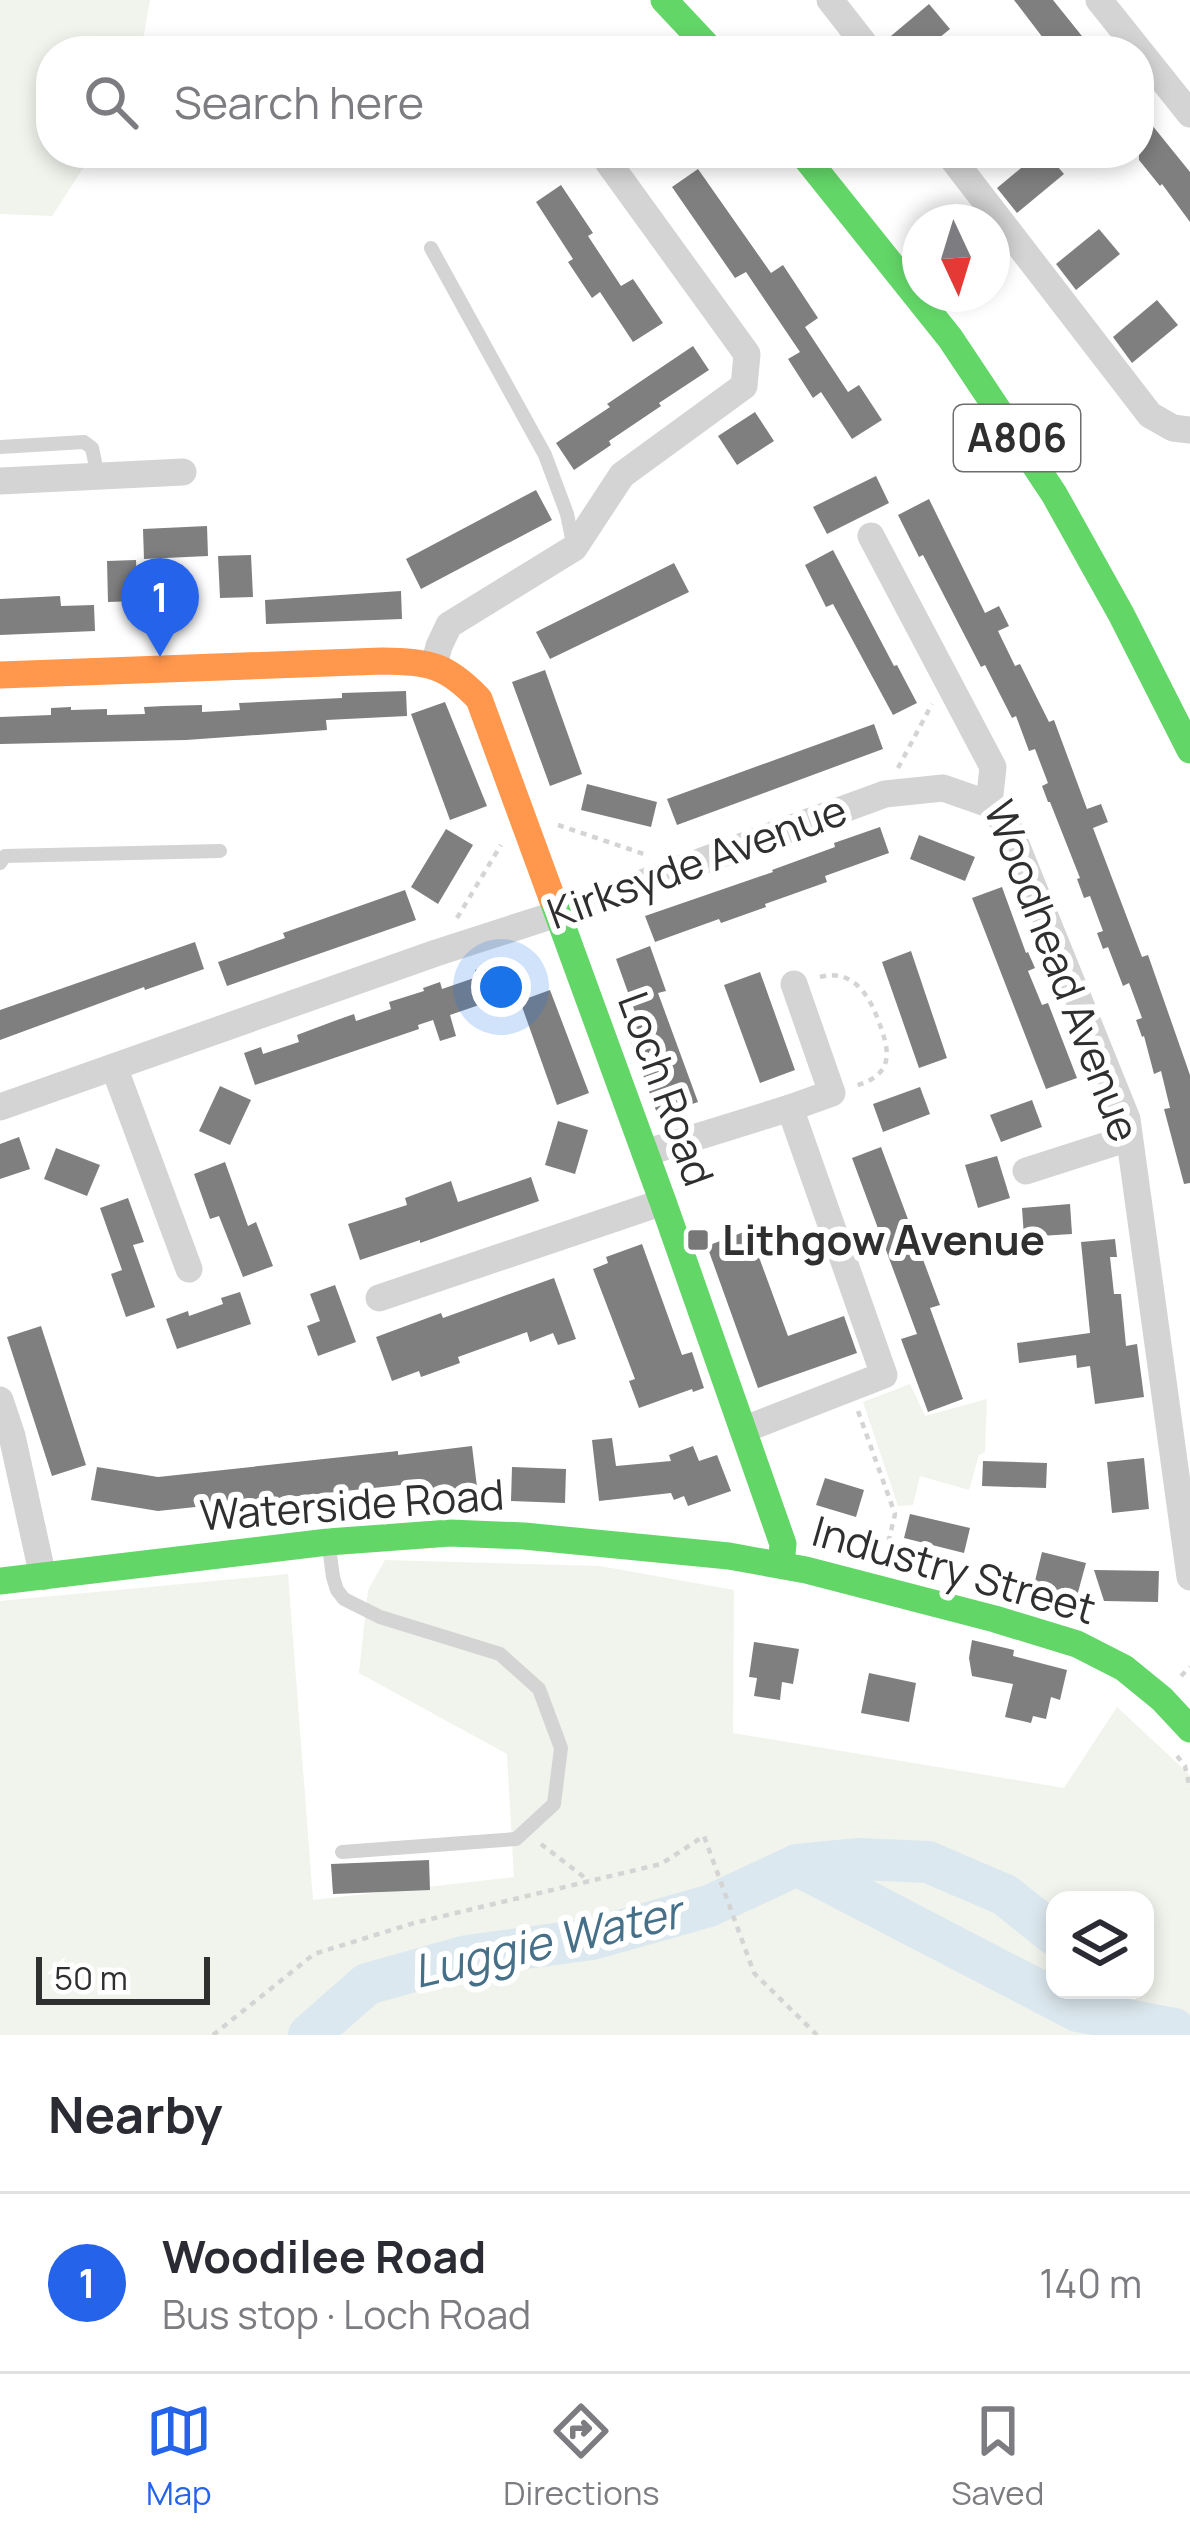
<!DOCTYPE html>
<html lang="en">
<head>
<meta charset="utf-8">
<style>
	:root { --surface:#fff; --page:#f2f2f3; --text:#2b2b33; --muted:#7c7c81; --line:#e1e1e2; --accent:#2563eb }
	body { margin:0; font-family:Manrope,sans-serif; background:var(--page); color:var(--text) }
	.controls { position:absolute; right:36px; bottom:36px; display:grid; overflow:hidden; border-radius:24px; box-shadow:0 6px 18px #0003 }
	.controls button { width:108px; height:108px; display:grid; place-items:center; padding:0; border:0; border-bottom:3px solid var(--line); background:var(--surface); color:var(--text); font:60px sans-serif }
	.compass { position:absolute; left:902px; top:204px; width:108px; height:108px; border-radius:50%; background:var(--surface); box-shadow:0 6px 18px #0003; rotate:176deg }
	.scale { position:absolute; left:36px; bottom:30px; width:174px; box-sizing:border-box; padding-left:12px; border:6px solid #2f2f2f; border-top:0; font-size:33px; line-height:42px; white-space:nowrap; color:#2f2f2f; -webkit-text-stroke:9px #fff; paint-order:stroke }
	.you { position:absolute; left:501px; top:987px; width:42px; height:42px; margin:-30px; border:9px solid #fff; border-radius:50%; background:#1a73e8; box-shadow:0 0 0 18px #1a73e833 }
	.badge { display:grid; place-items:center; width:78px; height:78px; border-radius:50%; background:var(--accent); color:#fff; font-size:39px; font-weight:700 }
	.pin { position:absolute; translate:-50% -99px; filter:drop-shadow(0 3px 6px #0008) }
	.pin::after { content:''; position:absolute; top:63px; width:42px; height:36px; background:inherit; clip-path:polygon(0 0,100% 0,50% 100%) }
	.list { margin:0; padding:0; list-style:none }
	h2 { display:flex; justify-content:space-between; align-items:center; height:156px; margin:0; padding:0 48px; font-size:51px }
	h2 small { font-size:39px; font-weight:400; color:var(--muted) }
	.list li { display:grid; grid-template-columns:78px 1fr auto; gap:36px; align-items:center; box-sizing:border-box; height:180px; padding:0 48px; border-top:3px solid var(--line) }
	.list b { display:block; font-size:45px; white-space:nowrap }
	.list p { margin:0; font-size:39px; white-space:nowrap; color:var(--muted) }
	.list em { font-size:39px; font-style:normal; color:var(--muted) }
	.icon { flex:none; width:66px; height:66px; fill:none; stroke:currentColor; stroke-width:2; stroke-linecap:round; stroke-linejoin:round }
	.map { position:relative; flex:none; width:1190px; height:2035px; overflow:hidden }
	.search { position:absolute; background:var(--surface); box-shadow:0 6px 18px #0003; left:36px; right:36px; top:36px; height:132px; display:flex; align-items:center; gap:30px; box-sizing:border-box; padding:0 42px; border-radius:48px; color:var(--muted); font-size:45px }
	.sheet { height:336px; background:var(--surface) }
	nav { display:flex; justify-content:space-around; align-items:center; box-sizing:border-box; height:168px; border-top:3px solid var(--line); background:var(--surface); font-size:33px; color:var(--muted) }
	nav a { display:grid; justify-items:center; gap:6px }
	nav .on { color:var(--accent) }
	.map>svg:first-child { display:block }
	.green { fill:#f1f4ed; fill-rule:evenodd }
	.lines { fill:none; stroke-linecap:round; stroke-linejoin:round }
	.river { stroke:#dce8ef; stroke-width:42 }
	.building { fill:#7f7f7f }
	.path { stroke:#d4d4d4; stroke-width:4.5; stroke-dasharray:6 6; stroke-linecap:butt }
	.lane { stroke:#d4d4d4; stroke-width:14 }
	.street { stroke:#d4d4d4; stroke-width:27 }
	.fast { stroke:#63d668; stroke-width:27 }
	.slow { stroke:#ff974d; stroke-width:27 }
	.poi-dot { fill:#787878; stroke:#fff; stroke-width:4.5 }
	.labels { text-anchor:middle; stroke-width:12; stroke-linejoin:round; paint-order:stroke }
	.shield { fill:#fff; stroke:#6d6d6d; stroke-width:3 }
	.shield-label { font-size:39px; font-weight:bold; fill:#2f2f2f }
	.street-label { font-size:42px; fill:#2f2f2f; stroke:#fff }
	.poi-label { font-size:42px; font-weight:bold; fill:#2f2f2f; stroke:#fff; text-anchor:start }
	.water-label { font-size:45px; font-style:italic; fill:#466f88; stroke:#fff }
</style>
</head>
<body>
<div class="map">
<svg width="1190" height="2035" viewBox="0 0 1190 2035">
	<rect width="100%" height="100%" fill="#fff"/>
	<g class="green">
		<path d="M 0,0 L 150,0 L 141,51 L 51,51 L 51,153 L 93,153 L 52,216 L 0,214 Z"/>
		<path d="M 910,1384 L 925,1416 L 987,1399 L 985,1452 L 979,1455 L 969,1490 L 920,1476 L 913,1505 L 898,1506 L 863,1402 Z"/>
		<path d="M 385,1560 L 600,1566 L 734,1590 L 733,1733 L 1064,1788 L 1117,1707 L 1190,1775 L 1190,2035 L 0,2035 L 0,1601 L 288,1574 L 313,1900 L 514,1877 L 507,1754 L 359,1673 L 368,1590 ZM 1055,1900 L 1145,1900 L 1145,1990 L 1055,1990 Z"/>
	</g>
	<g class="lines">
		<g class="river">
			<path d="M 797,1865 L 1078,2011 L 1174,2029"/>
			<path d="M 309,2035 L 367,1984 L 467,1956 L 592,1939 L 709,1906 L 797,1865 L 859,1859 L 928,1862 L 1005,1895 L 1055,1935"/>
		</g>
	</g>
	<g class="building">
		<path d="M 1014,0 L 1053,0 L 1094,51 L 1053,51 Z"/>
		<path d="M 929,4 L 950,29 L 923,51 L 888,51 L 885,41 Z"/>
		<path d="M 1139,109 L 1190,172 L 1190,222 L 1162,184 L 1160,186 L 1139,160 Z"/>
		<path d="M 1039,153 L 1046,153 L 1064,174 L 1017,213 L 997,188 Z"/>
		<path d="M 698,169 L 771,273 L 783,265 L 818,318 L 805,327 L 848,392 L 859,385 L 882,420 L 852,439 L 821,392 L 813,398 L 788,359 L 800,352 L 746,272 L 735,278 L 672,187 Z"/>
		<path d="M 561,185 L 593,233 L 588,236 L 621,286 L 633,279 L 663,323 L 633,342 L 600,292 L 592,298 L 568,262 L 573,259 L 536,202 Z"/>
		<path d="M 1099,229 L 1120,254 L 1076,290 L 1056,264 Z"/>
		<path d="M 1157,300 L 1178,325 L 1132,363 L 1113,337 Z"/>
		<path d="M 693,346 L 709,370 L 659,403 L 661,406 L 609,441 L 611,445 L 574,470 L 556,443 L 610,407 L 607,404 Z"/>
		<path d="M 755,412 L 774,441 L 737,465 L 718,436 Z"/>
		<path d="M 876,476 L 889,503 L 827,534 L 813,507 Z"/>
		<path d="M 536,490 L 552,520 L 421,589 L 406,559 Z"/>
		<path d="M 929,499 L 985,613 L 999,606 L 1009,626 L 998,631 L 1015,666 L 1020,664 L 1049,722 L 1054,720 L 1087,809 L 1101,804 L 1108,822 L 1093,828 L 1142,957 L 1148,955 L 1190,1075 L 1190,1183 L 1184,1184 L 1164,1109 L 1170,1108 L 1161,1071 L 1154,1074 L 1144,1036 L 1142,1037 L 1136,1020 L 1142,1018 L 1129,983 L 1123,986 L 1108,947 L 1103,949 L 1097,933 L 1103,931 L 1090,896 L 1084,898 L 1077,879 L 1080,878 L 1050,802 L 1048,802 L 1042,786 L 1048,783 L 1035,749 L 1029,751 L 1016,716 L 1012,718 L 985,665 L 981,667 L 923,555 L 919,557 L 898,515 Z"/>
		<path d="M 207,526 L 208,556 L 144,559 L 143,529 Z"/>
		<path d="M 833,550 L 894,666 L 897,665 L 917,703 L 893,715 L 833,604 L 826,607 L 805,565 Z"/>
		<path d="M 251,555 L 253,597 L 220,598 L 218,556 Z"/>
		<path d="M 136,560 L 138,601 L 108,602 L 107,561 Z"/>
		<path d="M 674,563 L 689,592 L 550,659 L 536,632 Z"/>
		<path d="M 401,591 L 402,619 L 266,624 L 265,600 Z"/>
		<path d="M 60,596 L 61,606 L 94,605 L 95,631 L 0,635 L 0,599 Z"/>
		<path d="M 545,670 L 582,774 L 550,786 L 512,682 Z"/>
		<path d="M 406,691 L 407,716 L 326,720 L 327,730 L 186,740 L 0,744 L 0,717 L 51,715 L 51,708 L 71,707 L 71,710 L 107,709 L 107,715 L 145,714 L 144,707 L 164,706 L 202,705 L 202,712 L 240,710 L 239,703 L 342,698 L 342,693 Z"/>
		<path d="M 445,702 L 487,806 L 450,820 L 411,714 Z"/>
		<path d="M 874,724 L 883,749 L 677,825 L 667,799 Z"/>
		<path d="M 587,784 L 657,802 L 651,827 L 581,810 Z"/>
		<path d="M 880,827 L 889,853 L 825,876 L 827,882 L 765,904 L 766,907 L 721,923 L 719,919 L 655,942 L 645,916 L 773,872 L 772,870 L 835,847 L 834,843 Z"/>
		<path d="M 446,829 L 473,845 L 438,904 L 411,887 Z"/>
		<path d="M 919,835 L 975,857 L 965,881 L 910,859 Z"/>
		<path d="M 1002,887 L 1026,953 L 1028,952 L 1035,968 L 1028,971 L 1042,1005 L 1048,1003 L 1077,1078 L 1046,1089 L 972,898 Z"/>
		<path d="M 405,890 L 416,920 L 227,986 L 218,962 L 285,938 L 283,933 Z"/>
		<path d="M 195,942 L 204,969 L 145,990 L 144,987 L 0,1040 L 0,1010 Z"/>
		<path d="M 650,946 L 666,991 L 658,993 L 698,1102 L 658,1116 L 622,1017 L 635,1012 L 616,959 Z"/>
		<path d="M 911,951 L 947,1058 L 919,1068 L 882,962 Z"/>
		<path d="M 494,964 L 505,996 L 450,1015 L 456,1036 L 440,1041 L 433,1020 L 418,1025 L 419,1029 L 255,1085 L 244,1053 L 261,1047 L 263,1054 L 299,1042 L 297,1035 L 337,1020 L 354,1014 L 356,1021 L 391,1009 L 389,1002 L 424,991 L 423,988 L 440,982 L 442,989 L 477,977 L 475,970 Z"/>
		<path d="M 760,972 L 795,1070 L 760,1083 L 724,985 Z"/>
		<path d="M 550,990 L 589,1093 L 557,1105 L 520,1001 Z"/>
		<path d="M 220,1086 L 251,1100 L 230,1145 L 199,1131 Z"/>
		<path d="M 920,1087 L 930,1114 L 883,1132 L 873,1104 Z"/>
		<path d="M 1032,1100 L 1042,1127 L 1001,1142 L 990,1115 Z"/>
		<path d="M 558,1121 L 588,1130 L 575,1174 L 545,1165 Z"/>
		<path d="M 19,1137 L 30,1169 L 0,1179 L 0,1144 Z"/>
		<path d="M 881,1147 L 940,1305 L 930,1308 L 963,1399 L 928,1412 L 901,1339 L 917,1334 L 852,1158 Z"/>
		<path d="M 56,1148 L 100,1165 L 87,1196 L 44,1179 Z"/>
		<path d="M 997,1156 L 1010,1198 L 978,1208 L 965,1165 Z"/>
		<path d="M 225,1162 L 248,1226 L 256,1222 L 273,1266 L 243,1277 L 219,1216 L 210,1219 L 194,1174 Z"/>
		<path d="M 531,1177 L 539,1201 L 420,1243 L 420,1240 L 360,1260 L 348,1224 L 407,1205 L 405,1198 L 451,1181 L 458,1202 Z"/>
		<path d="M 128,1198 L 144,1242 L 133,1245 L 155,1307 L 126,1317 L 111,1274 L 122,1270 L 100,1208 Z"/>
		<path d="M 1070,1204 L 1072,1234 L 1024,1237 L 1022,1208 Z"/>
		<path d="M 749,1230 L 788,1336 L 844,1316 L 857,1353 L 758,1388 L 707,1246 Z"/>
		<path d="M 1115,1239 L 1117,1257 L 1110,1257 L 1114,1294 L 1121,1294 L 1126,1346 L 1137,1344 L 1144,1397 L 1095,1404 L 1090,1366 L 1077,1368 L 1076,1355 L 1019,1363 L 1017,1343 L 1090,1333 L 1081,1242 Z"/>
		<path d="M 642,1244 L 682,1355 L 692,1352 L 704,1388 L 693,1392 L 692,1389 L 639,1408 L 629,1381 L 635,1379 L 593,1269 L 608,1263 L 606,1257 Z"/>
		<path d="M 554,1278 L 576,1339 L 558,1345 L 553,1333 L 530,1342 L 527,1332 L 458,1357 L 460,1363 L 421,1377 L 419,1371 L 392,1381 L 376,1337 L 441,1313 L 443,1318 Z"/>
		<path d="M 335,1285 L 356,1342 L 318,1356 L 307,1326 L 320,1321 L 310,1294 Z"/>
		<path d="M 240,1292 L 251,1324 L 177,1349 L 166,1319 L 188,1311 L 189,1316 L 223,1304 L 221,1298 Z"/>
		<path d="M 41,1326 L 86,1465 L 52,1476 L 7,1337 Z"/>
		<path d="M 612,1438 L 616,1466 L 671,1461 L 669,1455 L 693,1446 L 699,1461 L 717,1455 L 731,1491 L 688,1506 L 684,1496 L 674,1500 L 671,1493 L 599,1501 L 592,1440 Z"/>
		<path d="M 472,1446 L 477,1487 L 430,1493 L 429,1482 L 158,1511 L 91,1500 L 97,1467 L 158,1477 L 398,1451 L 398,1455 Z"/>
		<path d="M 1144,1458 L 1149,1509 L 1112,1513 L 1107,1462 Z"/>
		<path d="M 983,1461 L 1047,1463 L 1046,1488 L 982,1486 Z"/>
		<path d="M 512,1467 L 566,1469 L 565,1503 L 511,1501 Z"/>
		<path d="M 825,1478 L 864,1490 L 856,1517 L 816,1505 Z"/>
		<path d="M 910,1514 L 970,1528 L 964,1553 L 904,1538 Z"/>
		<path d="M 1042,1552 L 1086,1563 L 1077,1596 L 1034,1585 Z"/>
		<path d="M 1094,1570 L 1159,1571 L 1158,1602 L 1104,1601 Z"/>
		<path d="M 972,1640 L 1014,1650 L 1013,1656 L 1067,1670 L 1060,1700 L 1051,1697 L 1046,1719 L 1033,1716 L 1031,1723 L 1005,1717 L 1013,1684 L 972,1676 L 969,1658 Z"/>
		<path d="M 754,1642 L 799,1649 L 793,1684 L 782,1682 L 780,1700 L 754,1696 L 757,1678 L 749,1677 Z"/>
		<path d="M 869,1673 L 916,1683 L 909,1722 L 861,1713 Z"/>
		<path d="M 429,1860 L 430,1890 L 333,1894 L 331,1864 Z"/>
	</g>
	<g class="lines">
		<g class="path">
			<path d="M 898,768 L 932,704"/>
			<path d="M 558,825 L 644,854"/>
			<path d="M 457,918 L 501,845"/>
			<path d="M 820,977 C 850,969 867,991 877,1017 C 890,1050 896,1074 855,1086"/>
			<path d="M 858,1411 L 895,1514 L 884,1560"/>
			<path d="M 1181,1676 L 1190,1667"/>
			<path d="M 1177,1756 L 1185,1766 L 1190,1789"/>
			<path d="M 541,1844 L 589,1881"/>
			<path d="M 213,2035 L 314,1954 L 414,1923 L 661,1864 L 704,1836 L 754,1973 L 817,2035"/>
		</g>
		<g class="lane">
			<path d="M 431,248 L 545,455 L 567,514 L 573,543"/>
			<path d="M 0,447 L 84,442 L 92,448 L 98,476"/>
			<path d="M 0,863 L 5,856 L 220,851"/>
			<path d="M 329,1547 L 333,1577 L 337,1590 L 344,1599 L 380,1617 L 500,1654 L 539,1689 L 561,1748 L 554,1804 L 516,1839 L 342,1852"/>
		</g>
		<g class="street">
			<path d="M 830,0 L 870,51"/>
			<path d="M 1099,0 L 1190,114"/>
			<path d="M 948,153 L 1150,415 L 1173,428 L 1190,430"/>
			<path d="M 0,481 L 183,472"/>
			<path d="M 871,536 L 993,767 L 989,804 L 1011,832 L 1127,1119 L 1190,1577"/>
			<path d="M 435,662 L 439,646 L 449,625 L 574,548 L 622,475 L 744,386 L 747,354 L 608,162"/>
			<path d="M 114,1067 L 189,1269"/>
			<path d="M 0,1107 L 436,953 L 557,914 L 885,794 L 943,788 L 989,804"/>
			<path d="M 645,1153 L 790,1108"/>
			<path d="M 1026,1171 L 1129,1138"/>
			<path d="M 379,1298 L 663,1202"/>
			<path d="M 0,1400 L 12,1436 L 43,1577"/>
			<path d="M 743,1430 L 884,1375 L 790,1108 L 832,1093 L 794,984"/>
		</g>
		<g class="fast">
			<path d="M 664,0 L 712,51"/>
			<path d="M 802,153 L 950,338 L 1054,494 L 1121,614 L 1190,750"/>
			<path d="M 552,898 L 663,1202 L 783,1544 L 781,1564"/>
			<path d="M 0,1581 L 328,1542 L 450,1533 L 524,1536 L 729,1556 L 806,1570 L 995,1619 L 1077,1644 L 1124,1668 L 1162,1699 L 1190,1729"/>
		</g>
		<path class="slow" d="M 0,675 L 382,661 C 429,662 446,664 479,699 L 552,898"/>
	</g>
	<rect class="poi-dot" x="686" y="1228" width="24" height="24" rx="6"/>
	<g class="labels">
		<rect class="shield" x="954" y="405" width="126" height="66" rx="9"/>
		<g class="shield-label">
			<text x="1017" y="452">A806</text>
		</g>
		<g class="street-label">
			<text transform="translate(697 862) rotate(-20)" y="15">Kirksyde Avenue</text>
			<text transform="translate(1062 971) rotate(69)" y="15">Woodhead Avenue</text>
			<text transform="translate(666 1089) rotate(70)" y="15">Loch Road</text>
			<text transform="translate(352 1505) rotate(-4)" y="15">Waterside Road</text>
			<text transform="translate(954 1570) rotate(16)" y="15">Industry Street</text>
		</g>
		<g class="poi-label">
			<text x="722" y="1255">Lithgow Avenue</text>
		</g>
		<g class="water-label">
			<text transform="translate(547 1942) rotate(-13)" y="16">Luggie Water</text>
		</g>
	</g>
</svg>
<div class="controls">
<button><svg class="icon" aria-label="layers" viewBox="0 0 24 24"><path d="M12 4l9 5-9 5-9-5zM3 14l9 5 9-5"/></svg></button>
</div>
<svg class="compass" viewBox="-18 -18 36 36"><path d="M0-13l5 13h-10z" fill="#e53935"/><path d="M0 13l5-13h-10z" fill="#7c7c81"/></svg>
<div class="scale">50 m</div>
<div class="you"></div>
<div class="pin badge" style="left:160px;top:657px">1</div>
<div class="search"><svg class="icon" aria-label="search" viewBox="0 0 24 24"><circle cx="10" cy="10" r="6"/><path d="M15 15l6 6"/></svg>Search here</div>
</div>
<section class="sheet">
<h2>Nearby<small></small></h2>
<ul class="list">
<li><span class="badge">1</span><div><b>Woodilee Road</b><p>Bus stop · Loch Road</p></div><em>140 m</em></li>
</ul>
</section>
<nav>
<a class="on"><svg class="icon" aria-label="map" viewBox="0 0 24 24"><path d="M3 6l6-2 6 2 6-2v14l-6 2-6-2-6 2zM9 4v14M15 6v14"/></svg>Map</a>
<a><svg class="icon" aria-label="directions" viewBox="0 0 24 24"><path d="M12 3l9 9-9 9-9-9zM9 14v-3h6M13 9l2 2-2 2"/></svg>Directions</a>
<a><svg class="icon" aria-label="saved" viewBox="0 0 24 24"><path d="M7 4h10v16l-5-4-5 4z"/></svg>Saved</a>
</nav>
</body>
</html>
